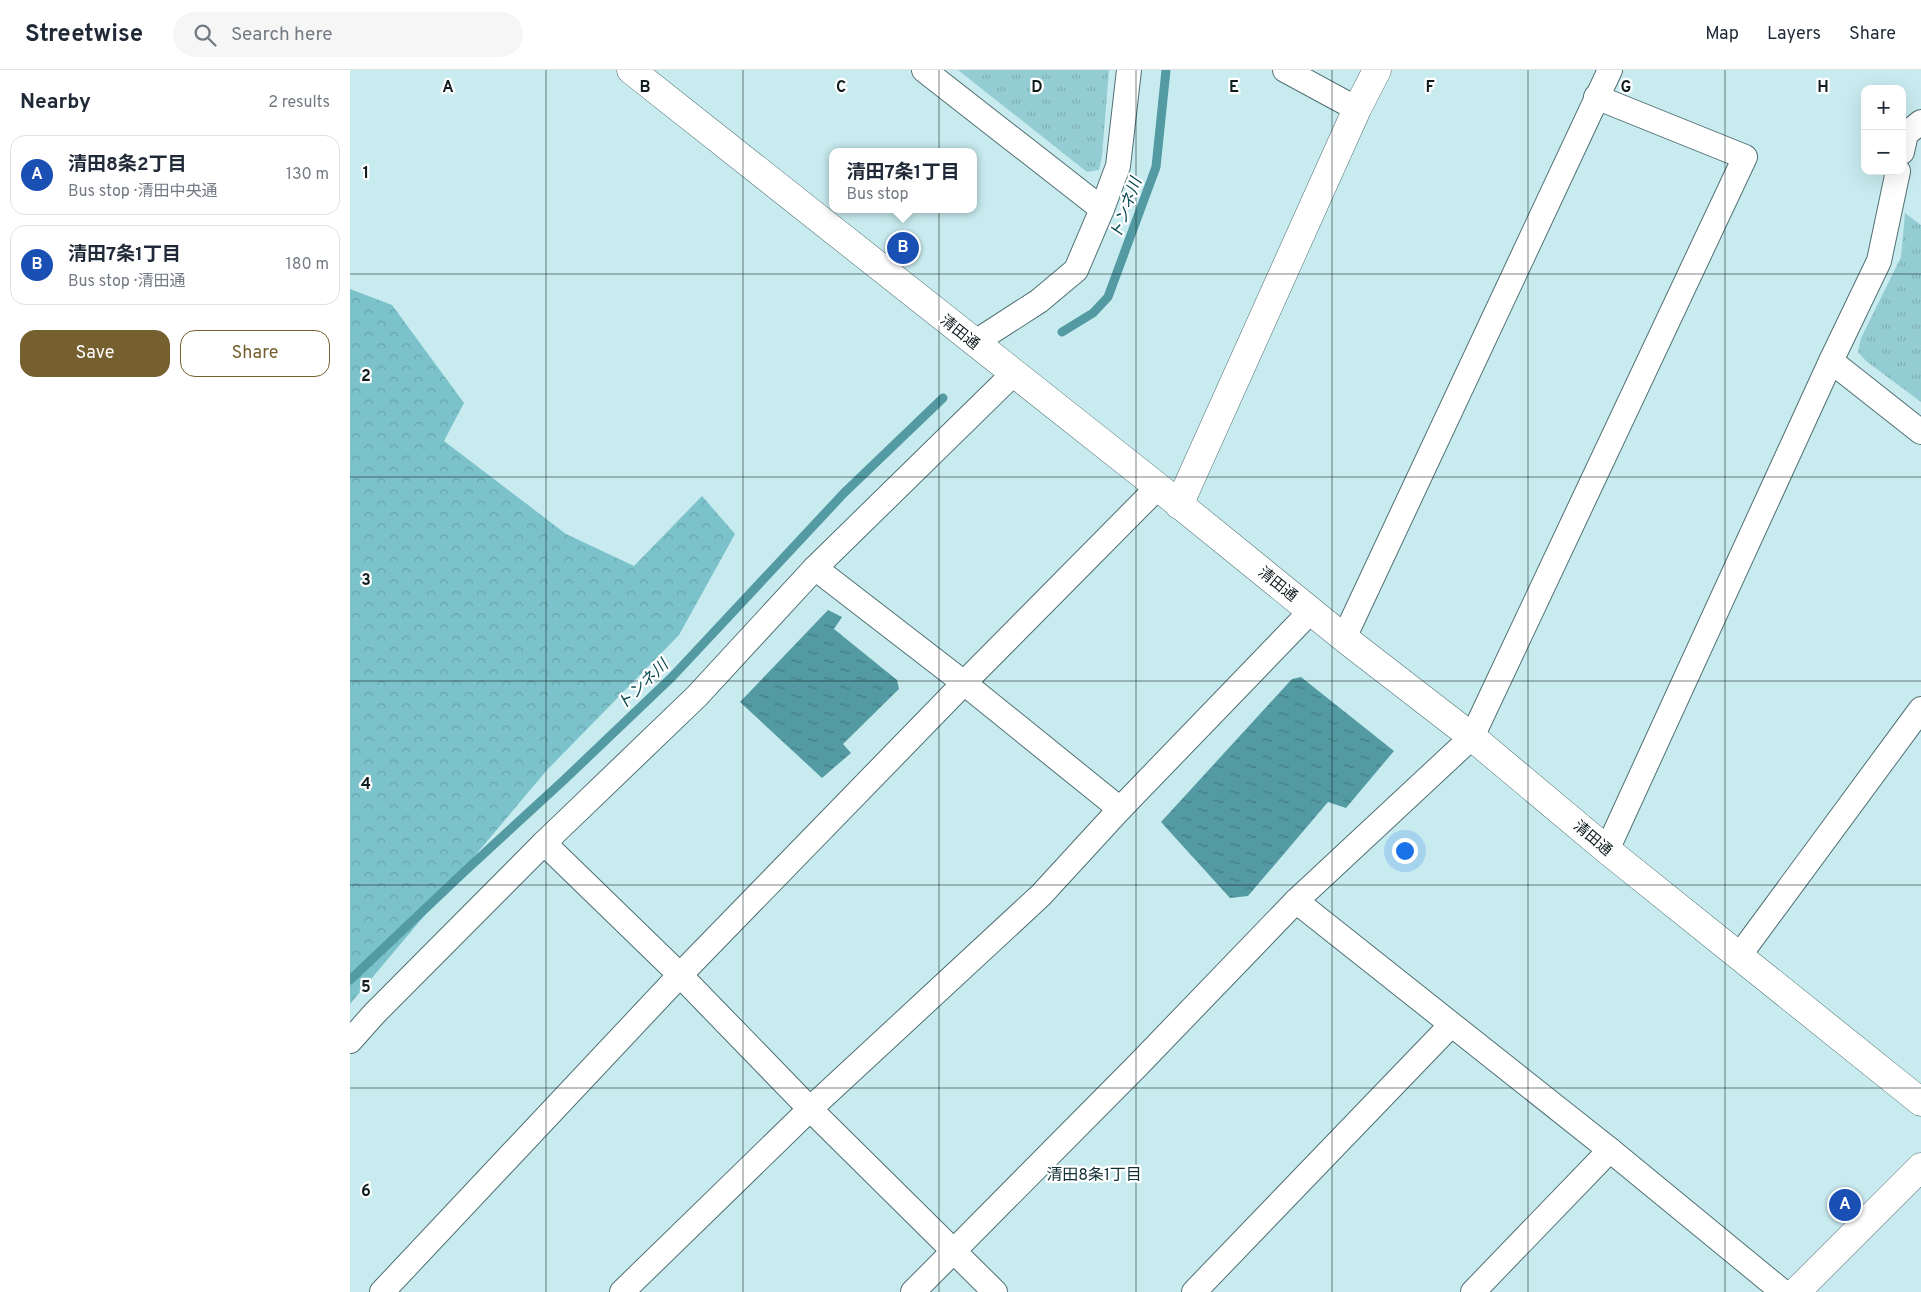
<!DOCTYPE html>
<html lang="en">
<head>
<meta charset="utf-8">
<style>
	:root { --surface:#fff; --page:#f6f6f7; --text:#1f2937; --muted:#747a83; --line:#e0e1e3; --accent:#776030 }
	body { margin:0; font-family:Overpass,"Noto Sans JP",sans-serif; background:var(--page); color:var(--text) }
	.controls { position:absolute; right:15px; top:15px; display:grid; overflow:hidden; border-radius:10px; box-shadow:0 5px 20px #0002 }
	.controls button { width:45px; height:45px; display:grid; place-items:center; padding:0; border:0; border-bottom:1px solid var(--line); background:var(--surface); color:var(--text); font:25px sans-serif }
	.you { position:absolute; left:1054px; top:780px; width:18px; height:18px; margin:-12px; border:4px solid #fff; border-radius:50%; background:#1a73e8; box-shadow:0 0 0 8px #1a73e833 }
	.badge { display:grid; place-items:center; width:32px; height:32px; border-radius:50%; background:var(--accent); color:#fff; font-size:16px; font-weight:700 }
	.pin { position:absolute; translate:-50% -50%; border:2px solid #fff; box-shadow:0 1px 5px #0006 }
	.popup { position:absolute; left:479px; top:78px; width:148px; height:65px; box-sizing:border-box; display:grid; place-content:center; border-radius:10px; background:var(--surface); filter:drop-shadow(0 1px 4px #0005); font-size:16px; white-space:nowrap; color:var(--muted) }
	.popup b { font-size:19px; color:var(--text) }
	.popup::after { content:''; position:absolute; left:50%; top:100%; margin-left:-10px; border:10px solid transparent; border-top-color:var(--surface) }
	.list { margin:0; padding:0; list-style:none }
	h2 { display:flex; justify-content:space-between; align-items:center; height:65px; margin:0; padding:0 20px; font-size:21px }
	h2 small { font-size:16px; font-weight:400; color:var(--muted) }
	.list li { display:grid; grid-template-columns:32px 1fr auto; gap:15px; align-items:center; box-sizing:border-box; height:80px; margin:0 10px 10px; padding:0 10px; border:1px solid var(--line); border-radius:15px }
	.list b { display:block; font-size:19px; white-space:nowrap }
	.list p { margin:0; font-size:16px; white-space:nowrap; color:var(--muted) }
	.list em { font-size:16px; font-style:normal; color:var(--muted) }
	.actions { display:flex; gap:10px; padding:15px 20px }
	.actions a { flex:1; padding:11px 0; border:1px solid var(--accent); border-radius:15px; text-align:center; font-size:18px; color:var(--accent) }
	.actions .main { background:var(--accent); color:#fff }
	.icon { flex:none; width:28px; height:28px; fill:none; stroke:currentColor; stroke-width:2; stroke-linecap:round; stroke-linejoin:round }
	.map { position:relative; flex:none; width:1571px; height:1222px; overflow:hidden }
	header { display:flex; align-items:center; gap:30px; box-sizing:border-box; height:70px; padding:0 25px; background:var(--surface); border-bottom:1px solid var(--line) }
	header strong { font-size:24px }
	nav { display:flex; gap:28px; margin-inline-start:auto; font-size:18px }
	.search { width:350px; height:45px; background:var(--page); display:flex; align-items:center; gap:12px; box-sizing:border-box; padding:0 18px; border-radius:28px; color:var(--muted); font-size:19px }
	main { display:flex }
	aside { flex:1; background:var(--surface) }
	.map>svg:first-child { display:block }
	.grass { fill:url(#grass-tufts) }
	.forest { fill:url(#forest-crowns) }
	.water { fill:url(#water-ripples) }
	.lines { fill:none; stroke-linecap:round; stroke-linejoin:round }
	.stream { stroke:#539aa3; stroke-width:9 }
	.minor-casing { stroke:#507074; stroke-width:26 }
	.tertiary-casing { stroke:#507074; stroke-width:29 }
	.minor { stroke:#fff; stroke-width:24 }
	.tertiary { stroke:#fff; stroke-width:28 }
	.grid { fill:none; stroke:#0f1d1e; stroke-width:1; stroke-opacity:0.55 }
	.labels { text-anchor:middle; stroke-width:4.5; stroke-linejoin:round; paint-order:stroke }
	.street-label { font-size:15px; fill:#0f1d1e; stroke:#fff }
	.water-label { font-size:16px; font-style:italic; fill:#074a51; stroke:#fff }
	.neighbourhood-label { font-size:16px; fill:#103033; stroke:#fff }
	.grid-label { font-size:16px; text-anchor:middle; font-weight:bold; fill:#0f1d1e; stroke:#fff; stroke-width:4.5; stroke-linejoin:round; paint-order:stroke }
</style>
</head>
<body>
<header>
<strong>Streetwise</strong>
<div class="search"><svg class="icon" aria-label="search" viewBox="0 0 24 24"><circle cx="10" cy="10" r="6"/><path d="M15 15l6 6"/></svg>Search here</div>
<nav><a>Map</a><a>Layers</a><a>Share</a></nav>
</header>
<main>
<aside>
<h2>Nearby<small>2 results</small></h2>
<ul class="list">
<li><span class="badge" style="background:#1a4fb4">A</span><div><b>清田8条2丁目</b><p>Bus stop · 清田中央通</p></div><em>130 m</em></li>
<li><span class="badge" style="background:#1a4fb4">B</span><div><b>清田7条1丁目</b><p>Bus stop · 清田通</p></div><em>180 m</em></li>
</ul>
<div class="actions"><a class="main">Save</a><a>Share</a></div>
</aside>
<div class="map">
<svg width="1571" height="1222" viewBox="0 0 1571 1222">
	<defs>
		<pattern id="grass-tufts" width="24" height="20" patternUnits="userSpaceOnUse" patternTransform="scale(1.25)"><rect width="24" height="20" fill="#94ccd3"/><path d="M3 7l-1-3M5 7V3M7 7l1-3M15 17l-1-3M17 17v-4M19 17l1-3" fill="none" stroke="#7eafb5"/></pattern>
		<pattern id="forest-crowns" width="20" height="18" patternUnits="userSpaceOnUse" patternTransform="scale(1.25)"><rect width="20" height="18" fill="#7bc2cb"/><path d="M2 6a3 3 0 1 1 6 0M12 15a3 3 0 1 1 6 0" fill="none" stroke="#69a6ae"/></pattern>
		<pattern id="water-ripples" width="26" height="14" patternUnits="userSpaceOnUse" patternTransform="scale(1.25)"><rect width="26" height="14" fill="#539aa3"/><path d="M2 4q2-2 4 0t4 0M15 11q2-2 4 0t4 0" fill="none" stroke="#437d84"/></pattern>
	</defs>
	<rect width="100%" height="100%" fill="#c8ebef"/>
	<g class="grass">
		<path d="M 608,0 L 759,0 L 752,86 L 749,100 L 737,102 Z"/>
		<path d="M 1555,143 L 1571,155 L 1571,332 L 1516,291 L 1508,282 L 1511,268 L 1551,187 Z"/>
	</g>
	<path class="forest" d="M 0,219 L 42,235 L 114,333 L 94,371 L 216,464 L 284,496 L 352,426 L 385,464 L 329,565 L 197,700 L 0,934 Z"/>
	<g class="water">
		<path d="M 478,540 L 492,547 L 484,559 L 547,610 L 549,619 L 493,674 L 501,683 L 472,708 L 390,632 Z"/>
		<path d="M 951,607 L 1044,681 L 996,738 L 978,732 L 898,826 L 880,828 L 811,752 L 942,609 Z"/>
	</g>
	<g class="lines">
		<g class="stream">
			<path d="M 712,262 L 743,243 L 758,227 L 806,97 L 816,0"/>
			<path d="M 0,910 L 115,801 L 214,710 L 322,607 L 494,423 L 593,328"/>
		</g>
		<g class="minor-casing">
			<g id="minor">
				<path d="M 574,0 L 752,139"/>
				<path d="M 935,0 L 1007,39"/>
				<path d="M 1552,82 L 1556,64 L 1571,52"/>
				<path d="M 624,273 L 689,231 L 726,200 L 752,139 L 768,96 L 779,0"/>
				<path d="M 1481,291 L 1571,362"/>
				<path d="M 465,498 L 614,613 L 770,739"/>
				<path d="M 994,568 L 1260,0"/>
				<path d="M 194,773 L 330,905 L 460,1039 L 645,1222"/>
				<path d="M 1257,780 L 1481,291 L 1529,191 L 1548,101"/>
				<path d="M 946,831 L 1260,1080 L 1433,1222"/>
				<path d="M 1389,886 L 1571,639"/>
				<path d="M 0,971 L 24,944 L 194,773 L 347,626 L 465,498 L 663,304"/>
				<path d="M 32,1222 L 330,905 L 614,613 L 808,417"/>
				<path d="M 272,1222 L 460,1039 L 691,825 L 770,739 L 961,541"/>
				<path d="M 563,1222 L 788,995 L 946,831 L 1122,667 L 1395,87 L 1246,27"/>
				<path d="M 844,1222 L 1101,955"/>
				<path d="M 1123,1222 L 1260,1080"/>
			</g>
		</g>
		<g class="tertiary-casing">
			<g id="tertiary">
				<path d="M 281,0 L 808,417 L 994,568 L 1122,667 L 1257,780 L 1571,1032"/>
				<path d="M 829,435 L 1007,39 L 1027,0"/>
				<path d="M 1446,1222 L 1571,1097"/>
			</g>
		</g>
		<use href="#minor" class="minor"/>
		<use href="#tertiary" class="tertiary"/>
	</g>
	<path class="grid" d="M 196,0 L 196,1222M 393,0 L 393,1222M 589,0 L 589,1222M 786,0 L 786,1222M 982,0 L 982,1222M 1178,0 L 1178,1222M 1375,0 L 1375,1222M 0,204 L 1571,204M 0,407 L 1571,407M 0,611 L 1571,611M 0,815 L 1571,815M 0,1018 L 1571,1018"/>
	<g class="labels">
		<g class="street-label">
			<text transform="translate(610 262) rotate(39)" y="5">清田通</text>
			<text transform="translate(928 514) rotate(39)" y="5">清田通</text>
			<text transform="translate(1243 768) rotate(40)" y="5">清田通</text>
		</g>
		<g class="water-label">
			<text transform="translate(775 138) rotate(-70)" y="6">トンネ川</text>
			<text transform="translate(292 614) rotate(-44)" y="6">トンネ川</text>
		</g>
		<g class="neighbourhood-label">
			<text x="744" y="1110">清田8条1丁目</text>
		</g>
	</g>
	<g class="grid-label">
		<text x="98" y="22">A</text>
		<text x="295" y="22">B</text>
		<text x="491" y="22">C</text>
		<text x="687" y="22">D</text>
		<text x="884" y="22">E</text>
		<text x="1080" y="22">F</text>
		<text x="1276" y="22">G</text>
		<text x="1473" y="22">H</text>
		<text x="16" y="108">1</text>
		<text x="16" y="311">2</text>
		<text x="16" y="515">3</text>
		<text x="16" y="719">4</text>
		<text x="16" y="922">5</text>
		<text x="16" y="1126">6</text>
	</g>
</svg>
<div class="controls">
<button>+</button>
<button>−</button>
</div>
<div class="you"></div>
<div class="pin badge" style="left:1495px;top:1135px;background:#1a4fb4">A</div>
<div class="pin badge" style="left:553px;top:178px;background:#1a4fb4">B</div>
<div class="popup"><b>清田7条1丁目</b>Bus stop</div>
</div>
</main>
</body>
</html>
